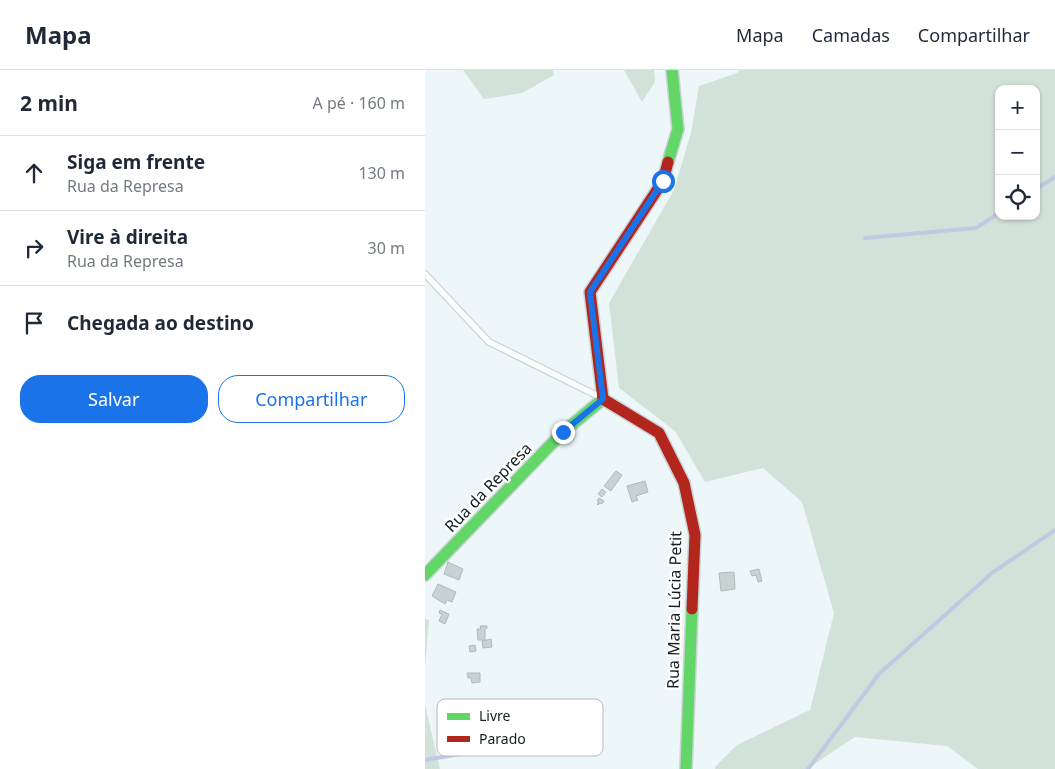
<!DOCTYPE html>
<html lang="pt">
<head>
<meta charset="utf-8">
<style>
	:root { --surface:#fff; --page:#f6f6f7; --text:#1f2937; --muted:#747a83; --line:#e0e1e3; --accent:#1a73e8 }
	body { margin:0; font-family:"Noto Sans",sans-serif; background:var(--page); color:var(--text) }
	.controls { position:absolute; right:15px; top:15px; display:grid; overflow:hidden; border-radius:10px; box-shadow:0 1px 4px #0004 }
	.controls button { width:45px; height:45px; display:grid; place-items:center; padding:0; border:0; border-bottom:1px solid var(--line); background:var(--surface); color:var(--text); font:25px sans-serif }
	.stop { position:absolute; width:15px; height:15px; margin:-11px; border:4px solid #1a73e8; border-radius:50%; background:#fff }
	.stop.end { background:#1a73e8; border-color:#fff; box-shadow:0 1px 5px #0008 }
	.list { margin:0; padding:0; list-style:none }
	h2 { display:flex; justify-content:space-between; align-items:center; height:65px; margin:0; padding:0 20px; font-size:21px }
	h2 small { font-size:16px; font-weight:400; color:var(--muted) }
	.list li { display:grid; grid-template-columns:32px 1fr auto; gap:15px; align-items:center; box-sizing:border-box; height:75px; padding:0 20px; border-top:1px solid var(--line) }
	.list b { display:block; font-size:19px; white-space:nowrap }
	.list p { margin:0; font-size:16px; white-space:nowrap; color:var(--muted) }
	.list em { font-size:16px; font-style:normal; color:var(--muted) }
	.actions { display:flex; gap:10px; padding:15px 20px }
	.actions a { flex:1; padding:11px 0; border:1px solid var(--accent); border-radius:20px; text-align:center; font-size:18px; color:var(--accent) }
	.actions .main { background:var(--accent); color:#fff }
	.icon { flex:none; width:28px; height:28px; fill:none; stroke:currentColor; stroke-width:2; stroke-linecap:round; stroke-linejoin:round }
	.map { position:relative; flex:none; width:630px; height:699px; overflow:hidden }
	header { display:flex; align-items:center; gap:30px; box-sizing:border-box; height:70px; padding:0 25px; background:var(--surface); border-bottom:1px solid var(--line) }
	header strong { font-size:24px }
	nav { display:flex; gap:28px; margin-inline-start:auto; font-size:18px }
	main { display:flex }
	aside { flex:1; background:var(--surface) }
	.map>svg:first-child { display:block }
	.green { fill:#d2e2d9; fill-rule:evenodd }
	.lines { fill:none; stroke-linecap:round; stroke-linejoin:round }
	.stream { stroke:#c2c8e2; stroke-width:4 }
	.building { fill:#c6d3d2; stroke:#b0bab9 }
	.lane-casing { stroke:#c9d3d5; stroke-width:8 }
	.fast-casing { stroke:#c9d3d5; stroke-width:14 }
	.jam-casing { stroke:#c9d3d5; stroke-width:14 }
	.lane { stroke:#fcfefe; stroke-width:5.5 }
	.fast { stroke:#63d668; stroke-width:11 }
	.jam { stroke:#b3261e; stroke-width:11 }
	.route { stroke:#1a73e8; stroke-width:6 }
	.labels { text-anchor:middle; stroke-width:4.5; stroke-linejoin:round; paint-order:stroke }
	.street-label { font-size:16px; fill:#131e20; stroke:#fff }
	.key { fill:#fff; stroke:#b8bcbc; stroke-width:1 }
	.key-label { font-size:14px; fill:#131e20 }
</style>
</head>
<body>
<header>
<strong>Mapa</strong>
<nav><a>Mapa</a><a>Camadas</a><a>Compartilhar</a></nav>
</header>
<main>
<aside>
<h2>2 min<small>A pé · 160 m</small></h2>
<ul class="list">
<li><svg class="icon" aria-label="ahead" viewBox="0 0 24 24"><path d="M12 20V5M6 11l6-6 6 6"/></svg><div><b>Siga em frente</b><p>Rua da Represa</p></div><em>130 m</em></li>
<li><svg class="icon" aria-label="right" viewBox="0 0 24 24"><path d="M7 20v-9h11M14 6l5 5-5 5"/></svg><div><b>Vire à direita</b><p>Rua da Represa</p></div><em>30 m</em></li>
<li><svg class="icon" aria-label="arrive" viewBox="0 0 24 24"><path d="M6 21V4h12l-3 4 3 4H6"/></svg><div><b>Chegada ao destino</b></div></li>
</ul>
<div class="actions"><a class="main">Salvar</a><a>Compartilhar</a></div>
</aside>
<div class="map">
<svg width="630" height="699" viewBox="0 0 630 699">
	<rect width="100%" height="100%" fill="#edf6f8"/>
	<g class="green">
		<path d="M 38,0 L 128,0 L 129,5 L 97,23 L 59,29 Z"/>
		<path d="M 199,0 L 229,0 L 230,12 L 217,32 Z"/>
		<path d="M 315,0 L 630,0 L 630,699 L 553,699 L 522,676 L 430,667 L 382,699 L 290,699 L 290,697 L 312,675 L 385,640 L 409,543 L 377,432 L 338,398 L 280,412 L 250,361 L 194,318 L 184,233 L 249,120 L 266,63 L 274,16 L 312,3 ZM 574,19 L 611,19 L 611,146 L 574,146 Z"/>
		<path d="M 0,549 L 4,550 L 0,597 Z"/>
		<path d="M 0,635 L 15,699 L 0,699 Z"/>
	</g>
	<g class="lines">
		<g class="stream">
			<path d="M 611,119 L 630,107"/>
			<path d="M 440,168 L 551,158 L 574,143"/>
			<path d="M 0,690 L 86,675"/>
			<path d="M 383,699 L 454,604 L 567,503 L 630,460"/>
		</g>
	</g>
	<g class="building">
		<path d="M 191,401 L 197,405 L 186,421 L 179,416 Z"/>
		<path d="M 220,411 L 223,422 L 211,426 L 213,430 L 207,432 L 202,416 Z"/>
		<path d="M 177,419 L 181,422 L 177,427 L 173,424 Z"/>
		<path d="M 174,428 L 179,431 L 177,434 L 175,433 L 173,435 L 172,434 L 174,432 L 172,431 Z"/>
		<path d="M 23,492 L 38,499 L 34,510 L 19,504 Z"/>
		<path d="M 334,499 L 337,511 L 333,512 L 331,505 L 327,506 L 325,501 Z"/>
		<path d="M 309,502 L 310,519 L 296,521 L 294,503 Z"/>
		<path d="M 13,514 L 31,522 L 27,532 L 22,530 L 20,534 L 7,526 Z"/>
		<path d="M 15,540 L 24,544 L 20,554 L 14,551 L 17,544 L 14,543 Z"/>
		<path d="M 55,556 L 62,556 L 62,558 L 60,559 L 60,570 L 53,570 L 52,559 L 56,559 Z"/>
		<path d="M 66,569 L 67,577 L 58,578 L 57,571 Z"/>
		<path d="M 50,575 L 51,581 L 45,582 L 44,576 Z"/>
		<path d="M 42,603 L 55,603 L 55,612 L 47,613 L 46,608 L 43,608 Z"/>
	</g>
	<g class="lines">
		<g class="lane-casing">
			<path id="lane" d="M 0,204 L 64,272 L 175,327"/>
		</g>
		<g class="fast-casing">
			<g id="fast">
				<path d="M 243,92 L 253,59 L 247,0"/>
				<path d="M 0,505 L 138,362 L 178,329"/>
				<path d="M 261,699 L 267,539"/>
			</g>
		</g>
		<g class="jam-casing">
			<g id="jam">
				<path d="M 178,329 L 234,363 L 259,413 L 270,465 L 267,539"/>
				<path d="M 178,329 L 165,222 L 238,111 L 243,92"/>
			</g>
		</g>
		<use href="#lane" class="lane"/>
		<use href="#fast" class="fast"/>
		<use href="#jam" class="jam"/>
	</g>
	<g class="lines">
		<path class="route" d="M 138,362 L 178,329 L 165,222 L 238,111"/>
	</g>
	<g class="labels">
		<g class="street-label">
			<text transform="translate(63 417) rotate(-46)" y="6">Rua da Represa</text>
			<text transform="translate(249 540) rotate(-89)" y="6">Rua Maria Lúcia Petit</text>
		</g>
	</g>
	<rect x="12" y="629" width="166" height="57" rx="8" class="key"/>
	<rect x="22" y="643" width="23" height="7" fill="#63d668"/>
	<rect x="22" y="666" width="23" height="6" fill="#b3261e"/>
	<g class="key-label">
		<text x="54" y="651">Livre</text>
		<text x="54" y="674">Parado</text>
	</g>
</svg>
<div class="controls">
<button>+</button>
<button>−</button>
<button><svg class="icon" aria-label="locate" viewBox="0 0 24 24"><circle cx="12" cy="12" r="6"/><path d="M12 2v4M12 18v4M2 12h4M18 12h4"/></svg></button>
</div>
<div class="stop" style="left:238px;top:111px"></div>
<div class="stop end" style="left:138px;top:362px"></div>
</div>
</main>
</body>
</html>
